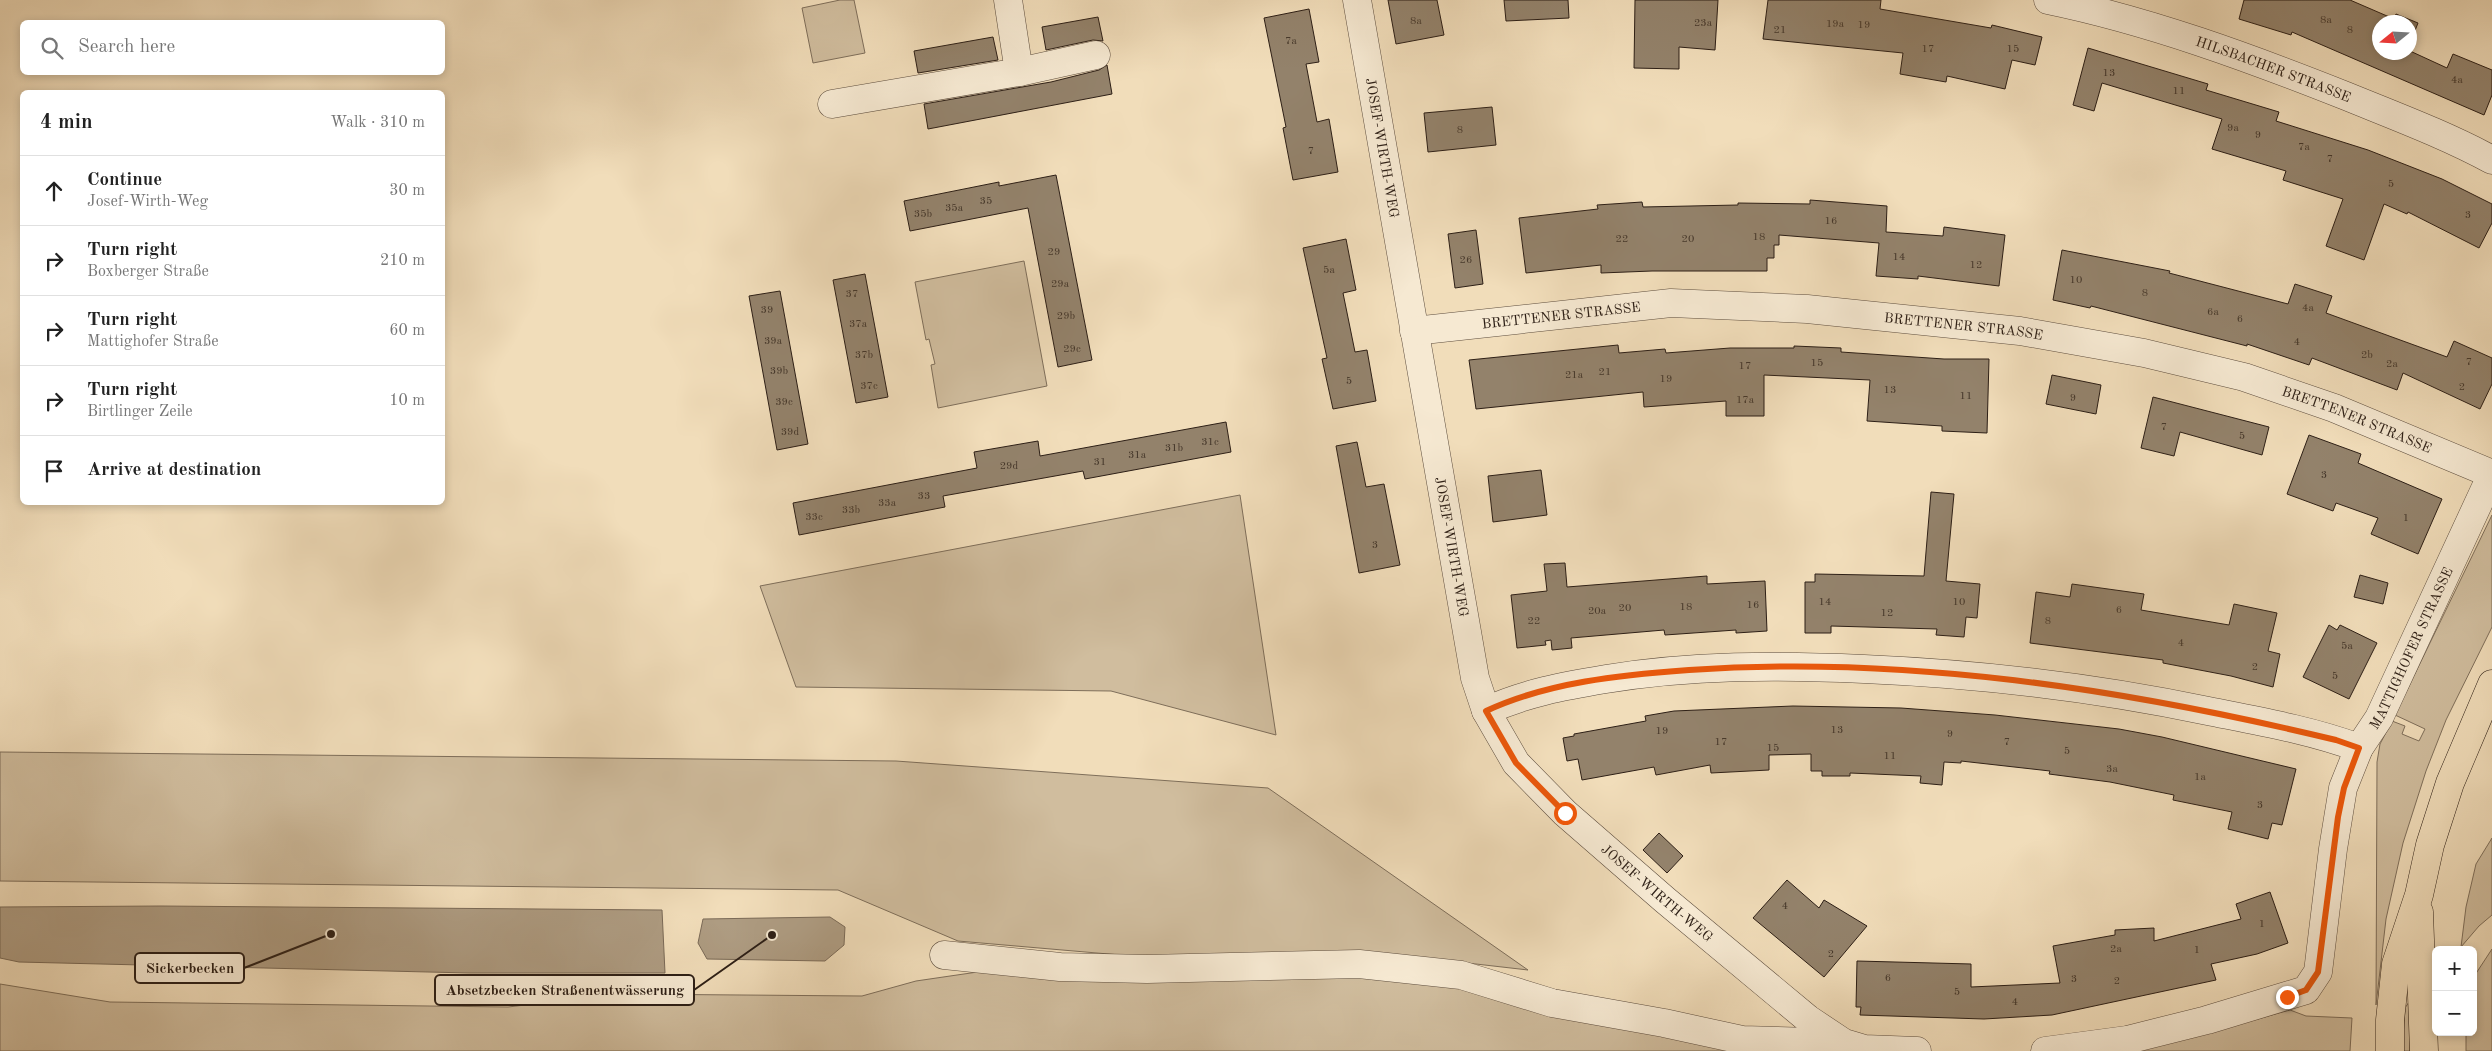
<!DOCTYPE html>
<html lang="en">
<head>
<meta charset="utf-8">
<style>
	:root { --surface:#fff; --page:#f6f6f6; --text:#222; --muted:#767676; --line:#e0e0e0 }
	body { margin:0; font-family:"Old Standard TT",serif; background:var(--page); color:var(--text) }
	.controls { position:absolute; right:15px; bottom:15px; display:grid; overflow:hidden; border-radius:8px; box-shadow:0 2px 8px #0003 }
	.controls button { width:45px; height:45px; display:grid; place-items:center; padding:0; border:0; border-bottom:1px solid var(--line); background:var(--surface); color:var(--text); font:25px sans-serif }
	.compass { position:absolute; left:2372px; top:15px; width:45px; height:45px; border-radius:50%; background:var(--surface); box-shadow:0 2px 8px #0003; rotate:252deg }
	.stop { position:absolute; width:15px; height:15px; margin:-11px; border:4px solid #ea580c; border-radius:50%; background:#fff }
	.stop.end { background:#ea580c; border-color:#fff; box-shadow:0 1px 5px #0008 }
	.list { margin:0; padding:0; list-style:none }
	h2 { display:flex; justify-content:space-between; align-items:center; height:65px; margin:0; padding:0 20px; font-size:21px }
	h2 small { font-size:16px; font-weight:400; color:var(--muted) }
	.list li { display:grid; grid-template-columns:32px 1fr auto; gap:15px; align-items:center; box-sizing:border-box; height:70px; padding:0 20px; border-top:1px solid var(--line) }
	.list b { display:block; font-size:19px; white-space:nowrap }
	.list p { margin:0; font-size:16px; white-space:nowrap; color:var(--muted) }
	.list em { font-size:16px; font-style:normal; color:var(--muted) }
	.icon { flex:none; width:28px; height:28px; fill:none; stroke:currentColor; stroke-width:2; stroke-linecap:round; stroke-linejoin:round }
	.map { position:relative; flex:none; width:2492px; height:1051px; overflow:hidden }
	.search { position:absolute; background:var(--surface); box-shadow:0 2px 8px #0003; left:20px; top:20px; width:425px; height:55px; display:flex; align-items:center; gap:12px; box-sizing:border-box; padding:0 18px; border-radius:8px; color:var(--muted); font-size:19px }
	.panel { position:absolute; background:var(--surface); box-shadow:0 2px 8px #0003; left:20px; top:90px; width:425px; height:415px; border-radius:8px }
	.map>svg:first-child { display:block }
	.green { fill:#d0bd9e; stroke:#7e6e5a }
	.water { fill:#ae9c82; stroke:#7a6a57 }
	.building { fill:#93826b; stroke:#2d1f16 }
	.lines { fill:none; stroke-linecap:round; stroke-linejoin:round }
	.minor-casing { stroke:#5e4e3f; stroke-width:29 }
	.major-casing { stroke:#2d1f16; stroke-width:29 }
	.minor { stroke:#f6e9d2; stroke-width:28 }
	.major { stroke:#f1ddba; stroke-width:28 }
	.route { stroke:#ea580c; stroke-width:6 }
	.labels { text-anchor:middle; stroke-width:4; stroke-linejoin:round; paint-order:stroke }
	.number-label { font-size:11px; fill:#46382b }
	.street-label { font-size:14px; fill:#2d1f16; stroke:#f6e9d2 }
	.leader { fill:none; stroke:#2d1f16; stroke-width:2 }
	.callout-dot { fill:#2d1f16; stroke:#f6e9d2; stroke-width:2 }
	.callout { fill:#f6e9d2; stroke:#2d1f16; stroke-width:2 }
	.callout-label { font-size:15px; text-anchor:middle; font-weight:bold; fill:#2d1f16 }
</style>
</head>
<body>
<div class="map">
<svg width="2492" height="1051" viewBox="0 0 2492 1051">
	<rect width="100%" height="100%" fill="#f1ddba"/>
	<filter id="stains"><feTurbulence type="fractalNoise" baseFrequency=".004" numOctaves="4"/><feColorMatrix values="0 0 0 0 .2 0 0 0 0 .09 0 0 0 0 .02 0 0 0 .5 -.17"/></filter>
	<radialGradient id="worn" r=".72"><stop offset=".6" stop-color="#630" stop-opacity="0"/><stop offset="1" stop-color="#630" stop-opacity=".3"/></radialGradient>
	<g class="green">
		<path d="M 840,0 L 854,0 L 865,53 L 813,63 L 802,8 Z"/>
		<path d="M 1024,261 L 1047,386 L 938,408 L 931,365 L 935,364 L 929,339 L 926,340 L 915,282 Z"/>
		<path d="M 1240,495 L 1276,735 L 1111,691 L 796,687 L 760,586 Z"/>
		<path d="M 2492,515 L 2492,627 L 2446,720 L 2426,771 L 2403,843 L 2386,919 L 2376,1005 L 2377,762 L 2380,744 L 2392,721 L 2405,726 L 2402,734 L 2419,741 L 2425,729 L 2395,715 Z"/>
		<path d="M 0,752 L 896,761 L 1268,788 L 1528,970 L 1363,951 L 1178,960 L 958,941 L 838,890 L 0,881 Z"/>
		<path d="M 2492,838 L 2492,915 L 2479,926 L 2461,947 L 2466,907 L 2476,864 Z"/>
		<path d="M 2492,949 L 2492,1051 L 2466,1051 L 2466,1032 L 2473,1032 L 2473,978 Z"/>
		<path d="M 998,969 L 1380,971 L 1752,1051 L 0,1051 L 0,984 L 110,1002 L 508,1007 L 619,994 L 862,996 L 916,981 Z"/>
		<path d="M 2409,1002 L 2410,1051 L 2402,1051 L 2405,1008 Z"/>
		<path d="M 2290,1010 L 2306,1016 L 2352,1018 L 2350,1051 L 2127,1051 L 2200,1035 Z"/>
	</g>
	<g class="water">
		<path d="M 161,906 L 662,910 L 665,973 L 469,973 L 19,962 L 0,958 L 0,907 Z"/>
		<path d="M 830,917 L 845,927 L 844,945 L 825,961 L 707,959 L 698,943 L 703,919 Z"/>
	</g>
	<g class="building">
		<path d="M 1388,0 L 1437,0 L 1444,35 L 1396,44 Z"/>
		<path d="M 1504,0 L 1568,0 L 1569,18 L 1506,21 Z"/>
		<path d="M 1635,0 L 1718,0 L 1715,50 L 1679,47 L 1679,69 L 1634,68 Z"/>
		<path d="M 1768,0 L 1881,0 L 1880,9 L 1991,28 L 1992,25 L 2042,37 L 2035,65 L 2012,60 L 2005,89 L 1947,76 L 1946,82 L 1900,74 L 1903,53 L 1763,39 Z"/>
		<path d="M 2244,0 L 2350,0 L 2394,19 L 2396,14 L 2418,23 L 2410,43 L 2410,22 L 2380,22 L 2380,52 L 2410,51 L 2447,68 L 2453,54 L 2492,70 L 2492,95 L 2484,115 L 2292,32 L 2291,35 L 2239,19 Z"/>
		<path d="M 1309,9 L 1319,62 L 1306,64 L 1317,122 L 1329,119 L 1338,172 L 1293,180 L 1283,128 L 1286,127 L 1264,18 Z"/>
		<path d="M 1098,17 L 1103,41 L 1093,40 L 1046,50 L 1042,27 Z"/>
		<path d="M 993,37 L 998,60 L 918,73 L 914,51 Z"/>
		<path d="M 2088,48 L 2208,84 L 2206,90 L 2279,112 L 2276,121 L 2368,150 L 2442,179 L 2492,204 L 2492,223 L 2479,248 L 2408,212 L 2407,214 L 2384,204 L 2364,260 L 2326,246 L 2343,199 L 2283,180 L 2286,171 L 2212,149 L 2222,119 L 2102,83 L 2094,111 L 2073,105 Z"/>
		<path d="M 1107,65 L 1112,94 L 928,129 L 924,104 L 1051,82 L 1099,70 Z"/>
		<path d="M 1492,107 L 1496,145 L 1428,152 L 1424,113 Z"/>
		<path d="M 1056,175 L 1092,360 L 1058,367 L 1028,208 L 910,231 L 904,201 L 999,182 L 999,186 Z"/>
		<path d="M 1810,200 L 1887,206 L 1886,232 L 1943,236 L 1944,227 L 2005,235 L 1999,286 L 1918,276 L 1918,279 L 1876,276 L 1879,243 L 1779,235 L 1779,245 L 1774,245 L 1774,258 L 1767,258 L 1767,271 L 1652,271 L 1601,273 L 1601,265 L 1526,273 L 1519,218 L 1598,209 L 1597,205 L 1642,202 L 1643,207 L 1738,205 L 1738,203 L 1810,204 Z"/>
		<path d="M 1476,230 L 1483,284 L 1455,288 L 1448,234 Z"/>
		<path d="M 1346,239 L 1356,290 L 1343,293 L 1355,352 L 1367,350 L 1376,401 L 1333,409 L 1322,359 L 1327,358 L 1303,248 Z"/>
		<path d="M 2062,250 L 2170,271 L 2169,273 L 2288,304 L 2295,284 L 2332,296 L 2326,313 L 2447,357 L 2454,341 L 2492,358 L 2492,384 L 2480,409 L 2403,373 L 2397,390 L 2312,358 L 2309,365 L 2247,344 L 2247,346 L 2091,306 L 2090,308 L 2053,300 Z"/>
		<path d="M 865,274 L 888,397 L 856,403 L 833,280 Z"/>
		<path d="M 780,291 L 808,444 L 777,450 L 749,296 Z"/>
		<path d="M 1618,345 L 1619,353 L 1665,349 L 1666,353 L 1730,348 L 1794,348 L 1794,346 L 1841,348 L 1841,352 L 1944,359 L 1989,359 L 1987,433 L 1942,431 L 1942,426 L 1867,421 L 1870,380 L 1764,375 L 1764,416 L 1726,416 L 1726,401 L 1644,407 L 1643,392 L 1476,409 L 1469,360 Z"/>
		<path d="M 2052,375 L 2101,385 L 2096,414 L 2046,404 Z"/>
		<path d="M 2153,397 L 2269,427 L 2262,455 L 2180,432 L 2174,456 L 2141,448 Z"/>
		<path d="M 1226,422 L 1231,452 L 1085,479 L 1083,471 L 943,496 L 945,507 L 799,535 L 793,503 L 977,468 L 974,452 L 1038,441 L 1040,456 Z"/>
		<path d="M 2309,435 L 2361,454 L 2358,463 L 2442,499 L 2418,554 L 2371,534 L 2378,518 L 2336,503 L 2333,511 L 2287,494 Z"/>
		<path d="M 1357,442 L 1366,487 L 1384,484 L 1400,565 L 1359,573 L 1336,446 Z"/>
		<path d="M 1541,470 L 1547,515 L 1493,522 L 1488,476 Z"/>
		<path d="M 1931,492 L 1954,494 L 1946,581 L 1980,584 L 1977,618 L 1966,617 L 1964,637 L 1936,635 L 1937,629 L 1831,626 L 1831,633 L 1805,633 L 1805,582 L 1815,582 L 1815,574 L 1924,576 Z"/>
		<path d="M 1565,563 L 1567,587 L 1707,576 L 1707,584 L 1765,581 L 1767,631 L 1736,633 L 1736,630 L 1665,635 L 1664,630 L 1571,638 L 1572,648 L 1552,650 L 1551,640 L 1545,641 L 1546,645 L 1517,648 L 1511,595 L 1547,591 L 1544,564 Z"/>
		<path d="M 2360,575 L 2388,583 L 2383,604 L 2354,597 Z"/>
		<path d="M 2072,584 L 2144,594 L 2141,610 L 2229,625 L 2234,604 L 2277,613 L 2268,651 L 2280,654 L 2273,687 L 2231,676 L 2163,663 L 2163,660 L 2030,643 L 2036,592 L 2070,597 Z"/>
		<path d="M 2329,625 L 2337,630 L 2340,625 L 2377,643 L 2349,699 L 2303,677 Z"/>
		<path d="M 1793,706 L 1901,708 L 1995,715 L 2119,729 L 2162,737 L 2296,769 L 2282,825 L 2272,823 L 2268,839 L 2228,829 L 2232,812 L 2173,800 L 2174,795 L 2110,782 L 2049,774 L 2050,771 L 1961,761 L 1961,763 L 1944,762 L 1942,785 L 1920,783 L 1921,776 L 1850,773 L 1850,776 L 1822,776 L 1822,771 L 1811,771 L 1811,754 L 1769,755 L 1769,770 L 1711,773 L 1710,765 L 1656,775 L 1654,767 L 1582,780 L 1578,759 L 1567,761 L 1563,738 L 1574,736 L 1574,734 L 1646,721 L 1645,716 L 1674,711 Z"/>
		<path d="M 1659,833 L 1683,856 L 1667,873 L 1643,850 Z"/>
		<path d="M 1787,880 L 1819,908 L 1824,900 L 1867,926 L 1824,977 L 1753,918 Z"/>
		<path d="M 2270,892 L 2288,943 L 2257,954 L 2211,964 L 2216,980 L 2052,1015 L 1984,1019 L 1860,1015 L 1861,1007 L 1856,1007 L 1857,961 L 1971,964 L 1971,987 L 2060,983 L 2053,946 L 2115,935 L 2115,930 L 2154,928 L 2154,941 L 2241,919 L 2236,904 Z"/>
	</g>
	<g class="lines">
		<g class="minor-casing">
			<g id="minor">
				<path id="s1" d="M 1357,0 L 1475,678 L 1486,711 L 1516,763 L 1565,813 L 1665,900 L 1808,1019 L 1844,1043 L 1864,1049 L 1917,1051"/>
				<path id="s2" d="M 2048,0 C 2150,21 2250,58 2346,96 C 2395,116 2446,135 2492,160"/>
				<path d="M 1019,72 L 1096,55"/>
				<path d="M 832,104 L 1019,72 L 1008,0"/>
				<path id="s3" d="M 1414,331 L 1671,303 L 1807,309 L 2020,331 L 2144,353 L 2244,377 L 2334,408 L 2492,474"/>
				<path d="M 1486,711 C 1525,693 1564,686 1606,679 C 1691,665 1778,665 1864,669 C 1980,674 2094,687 2208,711 C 2258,721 2310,730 2359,748"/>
				<path d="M 944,955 L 1060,967 L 1147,969 L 1359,964 L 1461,975 L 1552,1003 L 1664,1023 L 1742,1040 L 1843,1043"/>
				<path id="s4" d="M 2045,1051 L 2127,1040 L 2207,1020 L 2306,990 L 2318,972 L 2333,849 L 2343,788 L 2359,748 L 2379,718 L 2492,474"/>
			</g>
		</g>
		<g class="major-casing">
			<g id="major">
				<path d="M 2419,912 L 2424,1051"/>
				<path d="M 2390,1051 L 2390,1020 L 2396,964 L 2419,895 L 2430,845 L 2450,783 L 2492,684"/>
			</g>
		</g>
		<use href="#minor" class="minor"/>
		<use href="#major" class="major"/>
	</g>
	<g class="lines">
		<path class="route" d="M 1565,813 L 1516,763 L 1486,711 C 1548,682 1621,675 1689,670 C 1907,655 2124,689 2336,740 L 2359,748 L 2344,788 L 2338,817 L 2318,972 L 2306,990 L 2287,997"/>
	</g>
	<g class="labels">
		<g class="number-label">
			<text x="2326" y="23">8a</text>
			<text x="1416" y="24">8a</text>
			<text x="1703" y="26">23a</text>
			<text x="1835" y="27">19a</text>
			<text x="1864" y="28">19</text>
			<text x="1780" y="33">21</text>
			<text x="2350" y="33">8</text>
			<text x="1291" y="44">7a</text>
			<text x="1928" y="52">17</text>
			<text x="2013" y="52">15</text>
			<text x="2109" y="76">13</text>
			<text x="2457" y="83">4a</text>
			<text x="2179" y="94">11</text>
			<text x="2233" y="131">9a</text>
			<text x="1460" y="133">8</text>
			<text x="2258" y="138">9</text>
			<text x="2304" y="150">7a</text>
			<text x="1311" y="154">7</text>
			<text x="2330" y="162">7</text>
			<text x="2391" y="187">5</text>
			<text x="986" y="204">35</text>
			<text x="954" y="211">35a</text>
			<text x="923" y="217">35b</text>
			<text x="2468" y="218">3</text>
			<text x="1831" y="224">16</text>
			<text x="1759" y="240">18</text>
			<text x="1622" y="242">22</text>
			<text x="1688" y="242">20</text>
			<text x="1054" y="255">29</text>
			<text x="1899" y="260">14</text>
			<text x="1466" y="263">26</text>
			<text x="1976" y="268">12</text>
			<text x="1329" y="273">5a</text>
			<text x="2076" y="283">10</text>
			<text x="1060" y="287">29a</text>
			<text x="2145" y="296">8</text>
			<text x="852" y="297">37</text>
			<text x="2308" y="311">4a</text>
			<text x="767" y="313">39</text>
			<text x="2213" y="315">6a</text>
			<text x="1066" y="319">29b</text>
			<text x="2240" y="322">6</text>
			<text x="858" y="327">37a</text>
			<text x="773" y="344">39a</text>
			<text x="2297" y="345">4</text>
			<text x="1072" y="352">29c</text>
			<text x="864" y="358">37b</text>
			<text x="2367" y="358">2b</text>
			<text x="2469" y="365">7</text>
			<text x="1817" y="366">15</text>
			<text x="2392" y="367">2a</text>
			<text x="1745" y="369">17</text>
			<text x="779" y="374">39b</text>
			<text x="1605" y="375">21</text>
			<text x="1574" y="378">21a</text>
			<text x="1666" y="382">19</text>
			<text x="1349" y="384">5</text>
			<text x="869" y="389">37c</text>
			<text x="2462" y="390">2</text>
			<text x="1890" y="393">13</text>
			<text x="1966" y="399">11</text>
			<text x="2073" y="401">9</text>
			<text x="1745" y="403">17a</text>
			<text x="784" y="405">39c</text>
			<text x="2164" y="430">7</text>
			<text x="790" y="435">39d</text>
			<text x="2242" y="439">5</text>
			<text x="1210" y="445">31c</text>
			<text x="1174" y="451">31b</text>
			<text x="1137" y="458">31a</text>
			<text x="1100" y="465">31</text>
			<text x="1009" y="469">29d</text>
			<text x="2324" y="478">3</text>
			<text x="924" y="499">33</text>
			<text x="887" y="506">33a</text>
			<text x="851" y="513">33b</text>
			<text x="814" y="520">33c</text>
			<text x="2406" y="521">1</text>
			<text x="1375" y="548">3</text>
			<text x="1825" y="605">14</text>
			<text x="1959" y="605">10</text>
			<text x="1753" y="608">16</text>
			<text x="1686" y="610">18</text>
			<text x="1625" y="611">20</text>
			<text x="2119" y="613">6</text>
			<text x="1597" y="614">20a</text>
			<text x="1887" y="616">12</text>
			<text x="1534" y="624">22</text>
			<text x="2048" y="624">8</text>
			<text x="2181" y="646">4</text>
			<text x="2347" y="649">5a</text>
			<text x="2255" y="670">2</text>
			<text x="2335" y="679">5</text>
			<text x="1837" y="733">13</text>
			<text x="1662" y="734">19</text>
			<text x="1950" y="737">9</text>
			<text x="1721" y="745">17</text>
			<text x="2007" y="745">7</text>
			<text x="1773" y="751">15</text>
			<text x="2067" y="754">5</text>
			<text x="1890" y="759">11</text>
			<text x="2112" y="772">3a</text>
			<text x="2200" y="780">1a</text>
			<text x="2260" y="808">3</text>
			<text x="1785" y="909">4</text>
			<text x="2262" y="927">1</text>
			<text x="2116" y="952">2a</text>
			<text x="2197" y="953">1</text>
			<text x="1831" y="957">2</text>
			<text x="1888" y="981">6</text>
			<text x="2074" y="982">3</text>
			<text x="2117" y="984">2</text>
			<text x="1957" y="995">5</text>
			<text x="2015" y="1005">4</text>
		</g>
		<g class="street-label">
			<text dy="5" stroke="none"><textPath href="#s2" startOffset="236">HILSBACHER STRASSE</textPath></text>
			<text dy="5" stroke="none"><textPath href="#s1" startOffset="150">JOSEF-WIRTH-WEG</textPath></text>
			<text dy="5" stroke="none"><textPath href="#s3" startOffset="148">BRETTENER STRASSE</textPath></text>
			<text dy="5" stroke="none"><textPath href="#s3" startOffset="552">BRETTENER STRASSE</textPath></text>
			<text dy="5" stroke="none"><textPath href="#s3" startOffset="958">BRETTENER STRASSE</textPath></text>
			<text dy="5" stroke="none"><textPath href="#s1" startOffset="555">JOSEF-WIRTH-WEG</textPath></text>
			<text dy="5" stroke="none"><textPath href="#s4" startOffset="632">MATTIGHOFER STRASSE</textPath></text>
			<text dy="5" stroke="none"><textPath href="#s1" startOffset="975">JOSEF-WIRTH-WEG</textPath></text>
		</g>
	</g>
	<path class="leader" d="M331 934L244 968M772 935L694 990"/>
	<g class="callout-dot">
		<circle cx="331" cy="934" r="5"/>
		<circle cx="772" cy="935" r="5"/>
	</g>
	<g class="callout">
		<rect x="135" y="953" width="109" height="30" rx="5"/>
		<rect x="435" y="975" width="259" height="30" rx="5"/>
	</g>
	<g class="callout-label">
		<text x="190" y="973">Sickerbecken</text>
		<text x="565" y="995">Absetzbecken Straßenentwässerung</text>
	</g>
	<rect width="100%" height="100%" filter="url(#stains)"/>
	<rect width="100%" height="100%" fill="url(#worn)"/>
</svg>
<div class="controls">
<button>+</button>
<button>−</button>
</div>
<svg class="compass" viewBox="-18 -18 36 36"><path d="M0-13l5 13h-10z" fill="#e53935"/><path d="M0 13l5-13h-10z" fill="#767676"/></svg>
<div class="stop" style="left:1565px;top:813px"></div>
<div class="stop end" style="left:2287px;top:997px"></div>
<div class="search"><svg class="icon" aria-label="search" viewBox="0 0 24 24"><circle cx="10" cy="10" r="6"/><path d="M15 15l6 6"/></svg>Search here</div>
<section class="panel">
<h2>4 min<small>Walk · 310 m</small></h2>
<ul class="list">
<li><svg class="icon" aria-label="ahead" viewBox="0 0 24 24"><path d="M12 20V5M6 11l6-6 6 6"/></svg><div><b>Continue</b><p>Josef-Wirth-Weg</p></div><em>30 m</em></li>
<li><svg class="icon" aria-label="right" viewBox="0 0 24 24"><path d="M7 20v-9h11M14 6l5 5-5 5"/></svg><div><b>Turn right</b><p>Boxberger Straße</p></div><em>210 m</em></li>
<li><svg class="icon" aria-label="right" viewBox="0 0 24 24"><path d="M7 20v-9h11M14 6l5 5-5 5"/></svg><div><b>Turn right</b><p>Mattighofer Straße</p></div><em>60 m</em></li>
<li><svg class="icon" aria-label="right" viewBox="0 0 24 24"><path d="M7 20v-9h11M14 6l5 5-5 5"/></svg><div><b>Turn right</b><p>Birtlinger Zeile</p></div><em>10 m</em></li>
<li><svg class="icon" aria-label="arrive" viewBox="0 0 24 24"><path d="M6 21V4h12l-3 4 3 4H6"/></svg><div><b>Arrive at destination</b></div></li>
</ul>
</section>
</div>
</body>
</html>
